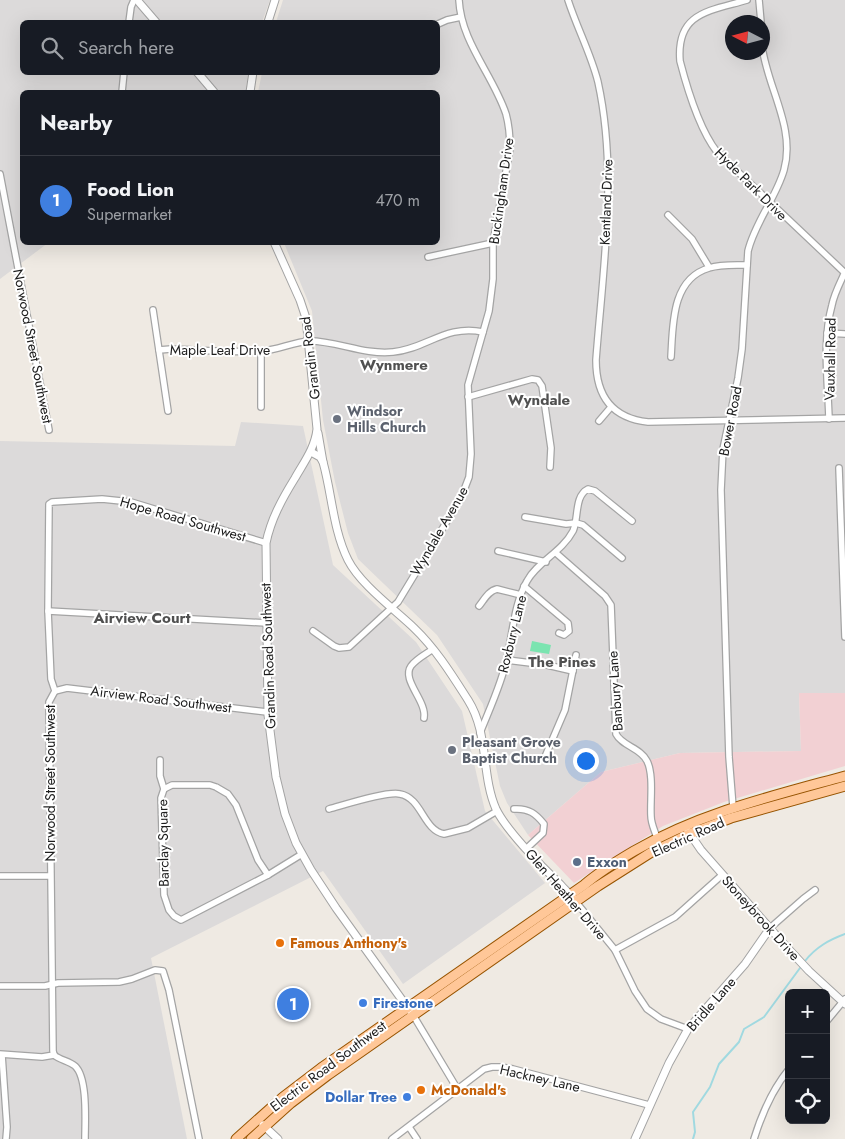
<!DOCTYPE html>
<html lang="en">
<head>
<meta charset="utf-8">
<style>
	:root { --surface:#171b24; --page:#242831; --text:#f1f3f6; --muted:#9ea1a6; --line:#363941; --accent:#e08692 }
	body { margin:0; font-family:Jost,sans-serif; background:var(--page); color:var(--text) }
	.controls { position:absolute; right:15px; bottom:15px; display:grid; overflow:hidden; border-radius:8px; box-shadow:0 5px 20px #0002 }
	.controls button { width:45px; height:45px; display:grid; place-items:center; padding:0; border:0; border-bottom:1px solid var(--line); background:var(--surface); color:var(--text); font:25px sans-serif }
	.compass { position:absolute; left:725px; top:15px; width:45px; height:45px; border-radius:50%; background:var(--surface); box-shadow:0 5px 20px #0002; rotate:276deg }
	.you { position:absolute; left:585px; top:760px; width:18px; height:18px; margin:-12px; border:4px solid #fff; border-radius:50%; background:#1a73e8; box-shadow:0 0 0 8px #1a73e833 }
	.badge { display:grid; place-items:center; width:32px; height:32px; border-radius:50%; background:var(--accent); color:#fff; font-size:16px; font-weight:700 }
	.pin { position:absolute; translate:-50% -50%; border:2px solid #fff; box-shadow:0 1px 5px #0006 }
	.list { margin:0; padding:0; list-style:none }
	h2 { display:flex; justify-content:space-between; align-items:center; height:65px; margin:0; padding:0 20px; font-size:21px }
	h2 small { font-size:16px; font-weight:400; color:var(--muted) }
	.list li { display:grid; grid-template-columns:32px 1fr auto; gap:15px; align-items:center; box-sizing:border-box; height:90px; padding:0 20px; border-top:1px solid var(--line) }
	.list b { display:block; font-size:19px; white-space:nowrap }
	.list p { margin:0; font-size:16px; white-space:nowrap; color:var(--muted) }
	.list em { font-size:16px; font-style:normal; color:var(--muted) }
	.icon { flex:none; width:28px; height:28px; fill:none; stroke:currentColor; stroke-width:2; stroke-linecap:round; stroke-linejoin:round }
	.map { position:relative; flex:none; width:845px; height:1139px; overflow:hidden }
	.search { position:absolute; background:var(--surface); box-shadow:0 5px 20px #0002; left:20px; top:20px; width:420px; height:55px; display:flex; align-items:center; gap:12px; box-sizing:border-box; padding:0 18px; border-radius:8px; color:var(--muted); font-size:19px }
	.panel { position:absolute; background:var(--surface); box-shadow:0 5px 20px #0002; left:20px; top:90px; width:420px; height:155px; border-radius:8px }
	.map>svg:first-child { display:block }
	.residential { fill:#dcdada; fill-rule:evenodd }
	.commercial { fill:#f2d0d3 }
	.pitch { fill:#7be4b0 }
	.lines { fill:none; stroke-linecap:round; stroke-linejoin:round }
	.stream { stroke:#a0d9e0; stroke-width:2 }
	.minor-casing { stroke:#a4a4a4; stroke-width:8 }
	.tertiary-casing { stroke:#a4a4a4; stroke-width:9 }
	.primary-casing { stroke:#975400; stroke-width:11 }
	.minor { stroke:#fff; stroke-width:5.5 }
	.tertiary { stroke:#fff; stroke-width:7 }
	.primary { stroke:#ffc798; stroke-width:9 }
	.worship-dot { fill:#6b7280; stroke:#fff; stroke-width:2 }
	.service-dot { fill:#5c6f8a; stroke:#fff; stroke-width:2 }
	.food-dot { fill:#e8710a; stroke:#fff; stroke-width:2 }
	.shop-dot { fill:#3f7fe0; stroke:#fff; stroke-width:2 }
	.labels { text-anchor:middle; stroke-width:4; stroke-linejoin:round; paint-order:stroke }
	.street-label { font-size:14px; fill:#1d1d1d; stroke:#fff }
	.worship-label { font-size:14px; font-weight:bold; fill:#5b616d; stroke:#fff; text-anchor:start }
	.service-label { font-size:14px; font-weight:bold; fill:#4e5e75; stroke:#fff; text-anchor:start }
	.food-label { font-size:14px; font-weight:bold; fill:#c56008; stroke:#fff; text-anchor:start }
	.shop-label { font-size:14px; font-weight:bold; fill:#366cbe; stroke:#fff; text-anchor:start }
	.neighbourhood-label { font-size:15px; font-weight:bold; fill:#505050; stroke:#fff }
</style>
</head>
<body>
<div class="map">
<svg width="845" height="1139" viewBox="0 0 845 1139">
	<rect width="100%" height="100%" fill="#efeae3"/>
	<g class="residential">
		<path d="M 0,0 L 270,0 L 262,22 L 22,22 L 22,72 L 248,73 L 246,90 L 242,92 L 22,92 L 22,242 L 48,243 L 0,279 Z"/>
		<path d="M 283,0 L 845,0 L 845,693 L 799,693 L 801,751 L 680,753 L 601,772 L 528,835 L 507,803 L 500,786 L 483,704 L 437,635 L 358,559 L 348,533 L 335,482 L 323,420 L 312,311 L 284,243 L 438,242 L 438,92 L 258,92 L 262,73 L 438,72 L 438,22 L 276,22 ZM 732,22 L 762,22 L 762,52 L 732,52 Z"/>
		<path d="M 241,422 L 303,426 L 333,565 L 416,642 L 462,711 L 485,811 L 545,883 L 403,984 L 323,871 L 151,958 L 187,1139 L 0,1139 L 0,441 L 235,446 Z"/>
	</g>
	<path class="commercial" d="M 799,693 L 845,693 L 845,766 L 724,802 L 663,826 L 574,883 L 528,835 L 601,772 L 680,753 L 801,751 Z"/>
	<path class="pitch" d="M 532,641 L 551,645 L 549,654 L 530,651 Z"/>
	<g class="lines">
		<g class="stream">
			<path d="M 805,961 C 816,947 829,940 845,934"/>
			<path d="M 693,1139 L 695,1132 L 693,1112 L 710,1087 L 719,1064 L 739,1042 L 744,1029 L 764,1017 L 800,968"/>
		</g>
		<g class="minor-casing">
			<g id="minor">
				<path d="M 568,0 C 577,28 591,54 598,82 C 618,173 603,268 596,360 C 596,395 611,418 648,422 L 845,418"/>
				<path d="M 747,0 C 710,11 676,12 680,61 C 687,88 700,130 717,152 L 845,273"/>
				<path d="M 759,0 L 761,22"/>
				<path d="M 129,22 L 131,7 L 134,0"/>
				<path d="M 438,24 L 447,20 L 461,17"/>
				<path d="M 122,92 L 124,72"/>
				<path d="M 0,174 L 49,430"/>
				<path d="M 668,215 L 692,239 L 709,267"/>
				<path d="M 428,257 L 493,243"/>
				<path d="M 153,310 L 168,411"/>
				<path d="M 827,333 L 845,334"/>
				<path d="M 159,350 L 171,349 C 201,350 232,353 262,351 C 278,350 293,342 310,341 C 337,341 364,355 393,352 C 426,349 446,324 483,332"/>
				<path d="M 671,357 C 673,326 671,279 709,268 C 721,264 734,265 747,265"/>
				<path d="M 468,397 L 532,379 L 538,380 L 542,386 L 551,448 L 550,467"/>
				<path d="M 261,407 L 261,351"/>
				<path d="M 829,419 C 828,382 822,341 832,305 C 834,294 840,283 845,272"/>
				<path d="M 599,421 L 611,407"/>
				<path d="M 839,468 L 845,637"/>
				<path d="M 525,517 L 566,524 L 576,523 L 583,525 L 622,558"/>
				<path d="M 498,551 L 546,562"/>
				<path d="M 556,553 L 605,596 L 611,605 L 616,734 C 622,746 641,748 647,761 C 654,775 650,801 651,816 C 651,824 655,831 657,838"/>
				<path d="M 524,586 L 568,623 L 569,631 L 564,635 L 559,633"/>
				<path d="M 479,606 C 484,600 488,591 497,589 L 521,595"/>
				<path d="M 48,611 L 266,623"/>
				<path d="M 313,631 L 334,646 L 339,648 L 349,647 L 398,602 L 461,498 L 469,477 L 471,454 L 468,385 L 489,311 L 493,279 L 493,243 L 510,149 C 510,137 509,125 506,114 C 493,75 461,42 459,0"/>
				<path d="M 507,660 L 547,665 L 573,671"/>
				<path d="M 55,691 L 67,688 L 267,712"/>
				<path d="M 424,718 C 427,701 401,680 411,666 C 416,659 426,654 433,649"/>
				<path d="M 480,733 C 489,710 502,683 507,658 C 513,632 514,604 527,581 C 537,562 562,552 573,531 C 579,518 574,496 588,489 L 595,491 L 632,521"/>
				<path d="M 544,759 L 565,710 L 576,655"/>
				<path d="M 160,760 L 160,776 L 164,789 L 161,798 L 164,895 L 169,910 L 174,916 L 181,920 L 268,875 L 302,854"/>
				<path d="M 164,789 L 172,785 L 210,785 L 216,787 L 228,794 L 236,805 L 258,860 L 268,875"/>
				<path d="M 733,807 L 729,757 L 721,490 L 723,449 L 738,378 L 742,349 L 748,251 C 755,222 776,198 784,170 C 796,128 767,87 762,46"/>
				<path d="M 329,809 C 344,805 387,791 400,794 C 422,798 423,830 444,834 L 468,828 L 497,811"/>
				<path d="M 514,809 C 529,808 536,814 544,824 L 543,833 L 527,848"/>
				<path d="M 0,876 L 50,876"/>
				<path d="M 576,902 L 615,950 L 635,991 L 647,1009 L 661,1019 L 688,1029"/>
				<path d="M 770,928 L 803,899 L 815,890"/>
				<path d="M 615,950 L 675,917 L 722,875"/>
				<path d="M 0,986 L 45,986 L 58,983 L 119,982 L 132,979 L 155,970 L 163,971 L 169,990 L 199,1139"/>
				<path d="M 413,1015 L 458,1090"/>
				<path d="M 826,1022 L 845,999"/>
				<path d="M 0,1054 L 42,1057 L 54,1055"/>
				<path d="M 2,1055 L 7,1127 L 6,1139"/>
				<path d="M 54,1055 L 53,1051 L 49,702 L 55,691 L 51,679 L 48,611 L 49,504 L 52,502 L 102,499 L 131,502 L 266,543"/>
				<path d="M 54,1055 C 60,1060 69,1061 75,1066 C 88,1078 85,1122 85,1139"/>
				<path d="M 409,1127 L 417,1139"/>
				<path d="M 392,1139 L 484,1069 L 492,1067 L 501,1067 L 513,1069 L 649,1105"/>
				<path d="M 754,1139 C 762,1113 772,1090 789,1069"/>
			</g>
		</g>
		<g class="tertiary-casing">
			<g id="tertiary">
				<path d="M 137,0 L 156,22"/>
				<path d="M 268,22 L 275,0"/>
				<path d="M 197,72 L 214,92"/>
				<path d="M 250,92 L 253,72"/>
				<path d="M 274,242 L 300,300 L 306,318 L 317,429 C 315,448 304,462 295,478 C 282,499 271,519 266,543 L 268,715 L 276,777 L 285,814 L 296,843 L 311,870 L 336,908 L 410,1011"/>
				<path d="M 318,433 L 323,462"/>
				<path d="M 311,452 L 320,457 L 323,462 C 332,494 333,530 348,560 C 360,584 394,609 414,628 C 436,649 452,675 468,700 C 489,733 481,775 496,809 C 506,830 542,867 560,884 C 564,889 569,893 573,898"/>
				<path d="M 688,831 L 701,850 L 782,942 L 809,971 L 845,1004"/>
				<path d="M 263,1125 L 278,1139"/>
				<path d="M 635,1139 L 669,1063 L 688,1029 L 745,964 L 770,928"/>
			</g>
		</g>
		<g class="primary-casing">
			<g id="primary">
				<path d="M 236,1139 L 283,1097 L 321,1068 L 584,885 C 599,872 617,861 634,851 C 700,813 772,796 845,776"/>
				<path d="M 251,1139 L 291,1103 L 328,1075 L 598,886 L 650,853 L 689,834 L 731,818 L 845,786"/>
			</g>
		</g>
		<use href="#minor" class="minor"/>
		<use href="#tertiary" class="tertiary"/>
		<use href="#primary" class="primary"/>
	</g>
	<g class="worship-dot">
		<circle cx="337" cy="419" r="5"/>
		<circle cx="452" cy="750" r="5"/>
	</g>
	<circle class="service-dot" cx="577" cy="862" r="5"/>
	<g class="food-dot">
		<circle cx="280" cy="943" r="5"/>
		<circle cx="421" cy="1090" r="5"/>
	</g>
	<g class="shop-dot">
		<circle cx="363" cy="1003" r="5"/>
		<circle cx="407" cy="1097" r="5"/>
	</g>
	<g class="labels">
		<g class="street-label">
			<text transform="translate(751 184) rotate(45)" y="5">Hyde Park Drive</text>
			<text transform="translate(501 191) rotate(-82)" y="5">Buckingham Drive</text>
			<text transform="translate(606 202) rotate(-88)" y="5">Kentland Drive</text>
			<text transform="translate(33 346) rotate(79)" y="5">Norwood Street Southwest</text>
			<text x="220" y="355">Maple Leaf Drive</text>
			<text transform="translate(310 358) rotate(-97)" y="5">Grandin Road</text>
			<text transform="translate(830 359) rotate(-89)" y="5">Vauxhall Road</text>
			<text transform="translate(730 421) rotate(-79)" y="5">Bower Road</text>
			<text transform="translate(183 519) rotate(16)" y="5">Hope Road Southwest</text>
			<text transform="translate(439 531) rotate(-60)" y="5">Wyndale Avenue</text>
			<text transform="translate(512 634) rotate(-76)" y="5">Roxbury Lane</text>
			<text transform="translate(268 656) rotate(-92)" y="5">Grandin Road Southwest</text>
			<text transform="translate(615 691) rotate(-94)" y="5">Banbury Lane</text>
			<text transform="translate(161 699) rotate(7)" y="5">Airview Road Southwest</text>
			<text transform="translate(50 783) rotate(-90)" y="5">Norwood Street Southwest</text>
			<text transform="translate(688 837) rotate(-24)" y="5">Electric Road</text>
			<text transform="translate(163 843) rotate(-91)" y="5">Barclay Square</text>
			<text transform="translate(566 894) rotate(49)" y="5">Glen Heather Drive</text>
			<text transform="translate(761 918) rotate(48)" y="5">Stoneybrook Drive</text>
			<text transform="translate(711 1004) rotate(-49)" y="5">Bridle Lane</text>
			<text transform="translate(328 1066) rotate(-37)" y="5">Electric Road Southwest</text>
			<text transform="translate(540 1078) rotate(13)" y="5">Hackney Lane</text>
		</g>
		<g class="worship-label">
			<text x="347" y="416">Windsor<tspan x="347" dy="16">Hills Church</tspan></text>
			<text x="462" y="747">Pleasant Grove<tspan x="462" dy="16">Baptist Church</tspan></text>
		</g>
		<g class="service-label">
			<text x="587" y="867">Exxon</text>
		</g>
		<g class="food-label">
			<text x="290" y="948">Famous Anthony's</text>
			<text x="431" y="1095">McDonald's</text>
		</g>
		<g class="shop-label">
			<text x="373" y="1008">Firestone</text>
			<text x="397" y="1102" text-anchor="end">Dollar Tree</text>
		</g>
		<g class="neighbourhood-label">
			<text x="394" y="370">Wynmere</text>
			<text x="539" y="405">Wyndale</text>
			<text x="142" y="623">Airview Court</text>
			<text x="562" y="667">The Pines</text>
		</g>
	</g>
</svg>
<div class="controls">
<button>+</button>
<button>−</button>
<button><svg class="icon" aria-label="locate" viewBox="0 0 24 24"><circle cx="12" cy="12" r="6"/><path d="M12 2v4M12 18v4M2 12h4M18 12h4"/></svg></button>
</div>
<svg class="compass" viewBox="-18 -18 36 36"><path d="M0-13l5 13h-10z" fill="#e53935"/><path d="M0 13l5-13h-10z" fill="#9ea1a6"/></svg>
<div class="you"></div>
<div class="pin badge" style="left:293px;top:1004px;background:#3f7fe0">1</div>
<div class="search"><svg class="icon" aria-label="search" viewBox="0 0 24 24"><circle cx="10" cy="10" r="6"/><path d="M15 15l6 6"/></svg>Search here</div>
<section class="panel">
<h2>Nearby<small></small></h2>
<ul class="list">
<li><span class="badge" style="background:#3f7fe0">1</span><div><b>Food Lion</b><p>Supermarket</p></div><em>470 m</em></li>
</ul>
</section>
</div>
</body>
</html>
